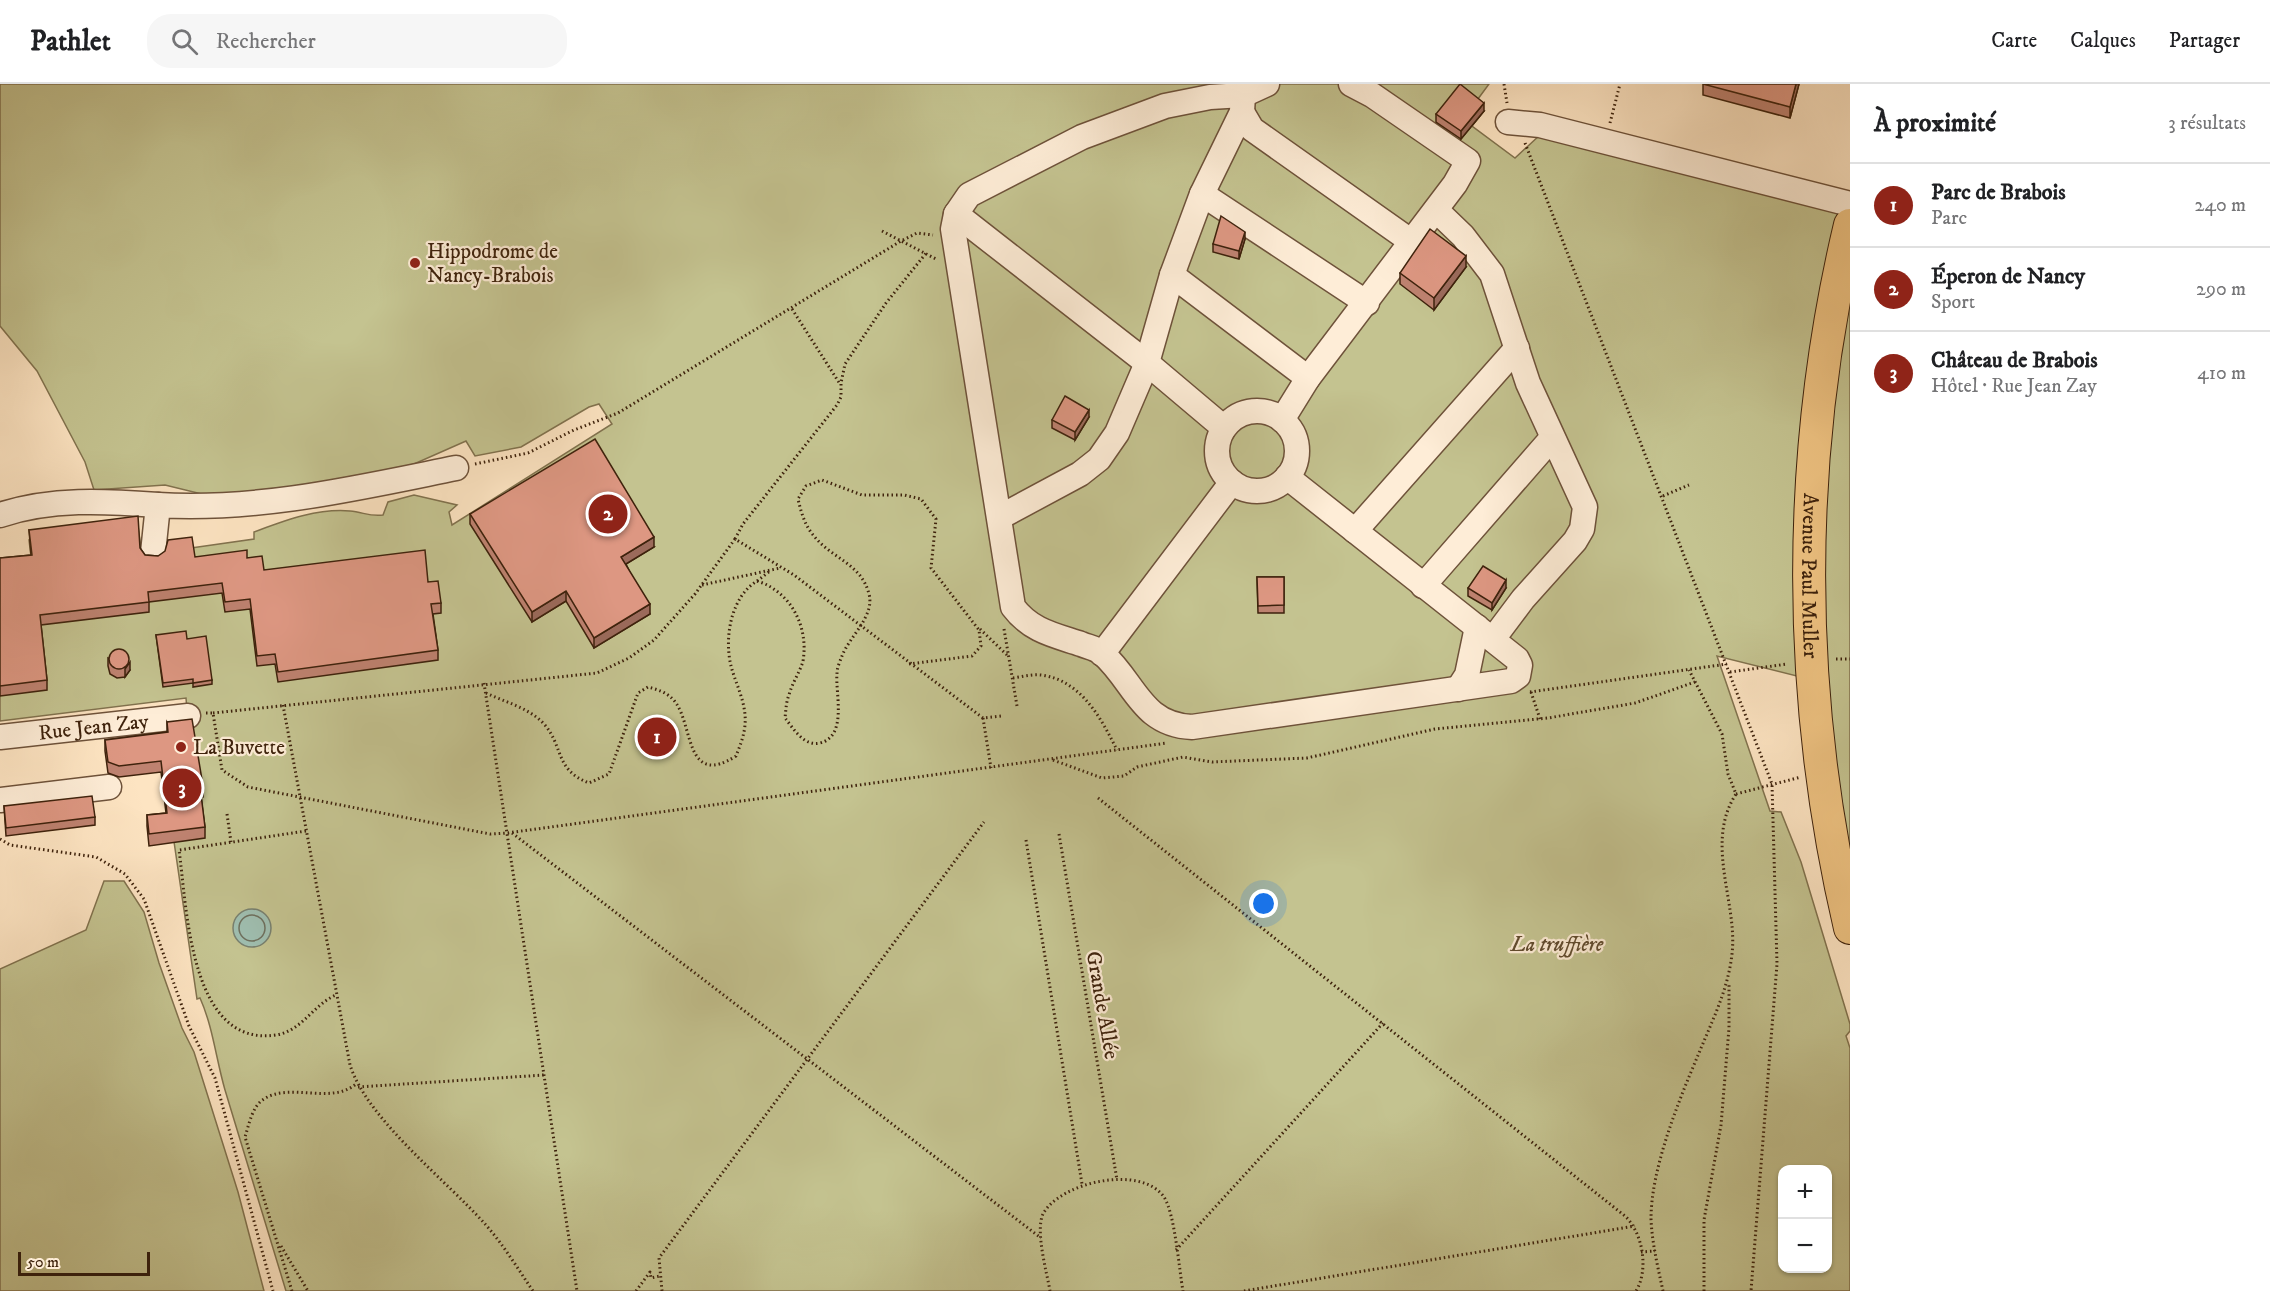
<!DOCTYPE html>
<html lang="fr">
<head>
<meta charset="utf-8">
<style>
	:root { --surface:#fff; --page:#f6f6f6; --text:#202124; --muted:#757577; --line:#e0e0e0; --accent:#8f2418 }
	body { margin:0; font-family:"IM FELL DW Pica",serif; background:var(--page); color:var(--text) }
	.controls { position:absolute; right:18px; bottom:18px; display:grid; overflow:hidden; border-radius:12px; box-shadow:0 2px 4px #0004 }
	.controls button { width:54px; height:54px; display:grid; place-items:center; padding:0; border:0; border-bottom:2px solid var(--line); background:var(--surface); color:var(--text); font:30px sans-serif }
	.scale { position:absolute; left:18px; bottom:15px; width:132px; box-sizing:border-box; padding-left:6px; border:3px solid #3e220c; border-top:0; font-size:16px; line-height:21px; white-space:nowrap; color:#3e220c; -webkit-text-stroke:4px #feedd7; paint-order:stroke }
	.you { position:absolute; left:1264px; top:820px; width:21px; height:21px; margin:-15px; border:4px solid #fff; border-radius:50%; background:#1a73e8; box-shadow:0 0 0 9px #1a73e833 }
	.badge { display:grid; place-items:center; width:39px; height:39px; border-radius:50%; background:var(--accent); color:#fff; font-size:20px; font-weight:700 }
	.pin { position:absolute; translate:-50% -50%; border:3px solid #fff; box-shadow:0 2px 6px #0006 }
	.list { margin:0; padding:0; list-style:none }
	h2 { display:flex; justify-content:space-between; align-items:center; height:78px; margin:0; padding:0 24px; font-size:26px }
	h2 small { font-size:20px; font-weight:400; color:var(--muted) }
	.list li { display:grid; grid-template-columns:39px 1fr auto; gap:18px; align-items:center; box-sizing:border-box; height:84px; padding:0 24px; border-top:2px solid var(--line) }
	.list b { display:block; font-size:22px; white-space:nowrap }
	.list p { margin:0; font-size:20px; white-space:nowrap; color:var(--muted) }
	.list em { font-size:20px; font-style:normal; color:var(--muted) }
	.icon { flex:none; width:33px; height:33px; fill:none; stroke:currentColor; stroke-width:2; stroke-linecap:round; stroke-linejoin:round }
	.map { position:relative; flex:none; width:1850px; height:1207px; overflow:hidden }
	header { display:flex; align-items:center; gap:36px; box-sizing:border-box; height:84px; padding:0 30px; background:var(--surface); border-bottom:2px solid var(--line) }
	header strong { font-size:28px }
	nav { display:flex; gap:33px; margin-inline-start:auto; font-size:21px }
	.search { width:420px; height:54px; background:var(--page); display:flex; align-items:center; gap:15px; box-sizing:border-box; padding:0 21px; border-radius:24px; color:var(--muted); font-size:22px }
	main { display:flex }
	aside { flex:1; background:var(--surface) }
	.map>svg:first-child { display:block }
	.green { fill:#c4c390; stroke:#81724e; stroke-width:1.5; fill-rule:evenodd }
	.water { fill:#9fbfb1; stroke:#78806f; stroke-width:1.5 }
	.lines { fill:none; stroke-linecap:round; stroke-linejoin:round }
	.shore { stroke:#6e705e; stroke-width:1.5 }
	.minor-casing { stroke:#6e523a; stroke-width:27 }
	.major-casing { stroke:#3e220c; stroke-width:34 }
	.path { stroke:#3e220c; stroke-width:3; stroke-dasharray:1.5 3; stroke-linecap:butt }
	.minor { stroke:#feedd7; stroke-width:24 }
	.major { stroke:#eec281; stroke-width:32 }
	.wall { fill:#be8270; stroke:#3e220c; stroke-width:1.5 }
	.shaded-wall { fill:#9b6a5b; stroke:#3e220c; stroke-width:1.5 }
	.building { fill:#dd9782; stroke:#3e220c; stroke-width:1.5 }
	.poi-dot { fill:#8f2418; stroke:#feedd7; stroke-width:2 }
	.labels { text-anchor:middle; stroke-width:4.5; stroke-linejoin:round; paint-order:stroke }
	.poi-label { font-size:21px; fill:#3e220c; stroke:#feedd7; text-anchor:start }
	.street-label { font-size:21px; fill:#3e220c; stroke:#feedd7 }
	.park-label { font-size:21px; font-style:italic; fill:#604a2d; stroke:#feedd7 }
</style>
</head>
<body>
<header>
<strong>Pathlet</strong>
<div class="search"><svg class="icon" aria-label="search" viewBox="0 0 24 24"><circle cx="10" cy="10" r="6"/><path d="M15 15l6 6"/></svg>Rechercher</div>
<nav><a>Carte</a><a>Calques</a><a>Partager</a></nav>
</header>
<main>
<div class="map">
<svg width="1850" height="1207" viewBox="0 0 1850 1207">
	<rect width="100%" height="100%" fill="#fde4c2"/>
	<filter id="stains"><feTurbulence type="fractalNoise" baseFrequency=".00333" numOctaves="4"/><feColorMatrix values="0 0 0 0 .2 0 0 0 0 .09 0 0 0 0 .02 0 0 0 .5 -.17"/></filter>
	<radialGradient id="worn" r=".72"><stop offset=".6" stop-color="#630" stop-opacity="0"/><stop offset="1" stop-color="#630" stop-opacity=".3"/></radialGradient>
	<g class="green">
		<path d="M 0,0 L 1489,0 L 1475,19 L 1484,27 L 1472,42 L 1515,74 L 1541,50 L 1850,130 L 1850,786 L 1825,599 L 1717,572 L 1770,727 L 1781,728 L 1801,778 L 1850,940 L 1850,947 L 1846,952 L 1850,964 L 1850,1207 L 286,1207 C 266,1140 245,1073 225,1006 C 216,975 213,943 200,914 L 197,915 L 172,744 L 187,626 L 186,614 L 0,637 L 0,484 L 32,481 L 29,456 L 138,442 L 142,471 L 254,455 L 254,448 C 284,437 317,424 350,427 C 363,428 370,433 383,431 L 388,418 L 414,411 L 457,421 L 449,428 L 452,441 L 612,340 L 599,320 L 589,323 L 521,363 L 475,372 L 466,357 L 414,380 L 359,395 L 218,414 L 165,401 L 94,406 L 85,378 L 37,287 L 0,242 ZM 1782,1086 L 1828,1086 L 1828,1184 L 1782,1184 Z"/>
		<path d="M 104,797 L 124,797 L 144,828 L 159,879 L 182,944 L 194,968 L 238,1108 L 264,1207 L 0,1207 L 0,885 L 86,846 Z"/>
	</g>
	<circle class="water" cx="252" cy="844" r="19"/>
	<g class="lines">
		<circle class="shore" cx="252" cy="844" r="13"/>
		<g class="minor-casing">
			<g id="minor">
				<path d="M 1267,0 L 1243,11 L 1210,13 L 1165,22 L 1082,53 L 969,111 L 956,130 L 953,145 L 1013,523 C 1031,547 1054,551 1081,560 C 1088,563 1096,564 1102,569 C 1135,598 1141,641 1192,643 L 1511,597 L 1518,592 L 1520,581 L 1517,575 L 1287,393"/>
				<path d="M 1242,28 L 1252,45 L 1412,158"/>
				<path d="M 1508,38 L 1540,41 L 1850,120"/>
				<path d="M 1202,110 L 1367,219"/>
				<path d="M 1436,126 L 1463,152 L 1492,190 L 1528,299 L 1585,423 L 1582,445 L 1575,457 L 1523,515 L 1493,555"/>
				<path d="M 956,130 L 1147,279 L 1224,344"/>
				<path d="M 1172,191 L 1308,294"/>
				<circle cx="1257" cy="367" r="40"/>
				<path d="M 1282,336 L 1308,294 L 1455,100 L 1468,77 L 1372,11 L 1351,0"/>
				<path d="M 0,431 C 51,414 105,417 158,421"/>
				<path d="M 1000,433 L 1080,390 L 1099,375 L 1117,349 L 1147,279 L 1172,191 L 1202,110 L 1242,28 L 1243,11"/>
				<path d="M 1355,447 L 1517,264"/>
				<path d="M 153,469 L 158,421 C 259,427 357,404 456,384"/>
				<path d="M 1423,502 L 1552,354"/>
				<path d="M 1102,570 L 1232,398"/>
				<path d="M 1458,605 L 1467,591 L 1477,543"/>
				<path id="s1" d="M 0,653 L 188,632"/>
				<path d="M 0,716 L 109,703"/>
			</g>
		</g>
		<g class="major-casing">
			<g id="major">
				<path id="s2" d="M 1850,141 C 1795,372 1796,613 1850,844"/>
			</g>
		</g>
		<g class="path">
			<path d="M 1504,0 L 1507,19"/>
			<path d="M 1610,39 L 1620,0"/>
			<path d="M 1525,59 L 1772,700 L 1777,880 L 1751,1207"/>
			<path d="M 882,147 L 936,175"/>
			<path d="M 792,225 L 840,300"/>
			<path d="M 475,380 L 528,369 L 574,346 L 618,329 L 901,157 L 917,149 L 933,151"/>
			<path d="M 1663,412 L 1689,401"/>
			<path d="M 735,455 L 743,440 L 837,321 L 841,313 L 841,299 L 845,280 L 886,219 L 927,168"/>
			<path d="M 757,497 L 770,487"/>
			<path d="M 702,501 L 780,484"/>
			<path d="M 980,545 L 1008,572"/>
			<path d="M 1004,545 L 1017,622"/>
			<path d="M 1836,575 L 1850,575"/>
			<path d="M 1730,588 L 1787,580"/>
			<path d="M 1013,594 C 1021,593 1032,590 1041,591 C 1081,596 1101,634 1117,666"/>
			<path d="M 484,599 L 577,1207"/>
			<path d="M 1530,608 L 1727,580"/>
			<path d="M 1531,608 L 1540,635"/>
			<path d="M 486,609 C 505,618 529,624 543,639 C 564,661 554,686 589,699 L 609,690 L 638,609 L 648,603 C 659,606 669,609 676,619 C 693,643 686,704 736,672 C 740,662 744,652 745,641 C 747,620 736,601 731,582 C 724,553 731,513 757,497 C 790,507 809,542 803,577 C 800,588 792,599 789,611 C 786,618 786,626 785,634 C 793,644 804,663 820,659 C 848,652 835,609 837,589 C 837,584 840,577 842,572 C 849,553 875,532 869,510 C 861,479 832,475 814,452 C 805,442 801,428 798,415 L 806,402 L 822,396 L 862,411 L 904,411 L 921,415 L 936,435 L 931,484 L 979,546 L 981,562 L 972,572 L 909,580"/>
			<path d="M 283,621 L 350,981 C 367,1035 446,1096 485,1140 C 503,1160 518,1185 533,1207"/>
			<path d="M 206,629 L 213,629 L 222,686 L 248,703 L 490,750 L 507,749 L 1167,659"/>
			<path d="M 213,629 L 597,589 L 629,574 L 654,556 L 695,510 L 735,455 L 794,491 L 983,634 L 1001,632"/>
			<path d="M 983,634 L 991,684"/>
			<path d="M 1053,676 L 1102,694 L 1124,692 L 1137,683 L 1183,673 L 1212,678 L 1307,674 L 1435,645 L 1548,634 L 1635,619 L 1695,598"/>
			<path d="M 1736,710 L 1801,693"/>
			<path d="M 1098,714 L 1625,1132 C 1643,1149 1649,1186 1636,1207"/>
			<path d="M 227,730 L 231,758"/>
			<path d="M 306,747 L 179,766 C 187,822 189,964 276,951 C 302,947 314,920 336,911"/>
			<path d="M 512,749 L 1041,1154"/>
			<path d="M 1059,750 L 1117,1096"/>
			<path d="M 0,755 L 10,761 L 96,773 L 125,790 L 144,815 L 189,942 L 215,994 L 273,1207"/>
			<path d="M 1026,756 L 1082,1100"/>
			<path d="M 358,1003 L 544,991"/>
			<path d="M 281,1162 L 308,1207"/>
			<path d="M 1176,1166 L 1383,939"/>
			<path d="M 1641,1168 L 1655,1167"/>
			<path d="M 292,1207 L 245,1053 C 249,1041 252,1022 264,1015 C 290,998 331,1021 356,1000"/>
			<path d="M 636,1207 L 650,1188 L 651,1194 L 660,1192"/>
			<path d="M 662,1207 L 659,1174 L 984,738"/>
			<path d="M 1050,1207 C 1047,1189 1035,1147 1043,1130 C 1060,1098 1141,1080 1164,1113 C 1175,1130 1179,1185 1183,1207"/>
			<path d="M 1244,1207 L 1635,1142"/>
			<path d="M 1663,1207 C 1658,1184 1652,1159 1651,1135 C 1651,1084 1679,1016 1699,969 C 1712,937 1728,906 1732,870 C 1738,819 1704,759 1736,710 L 1728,690 L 1722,650 L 1689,586"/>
			<path d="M 1704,1207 L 1704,1136 L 1721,1041 L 1729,944 L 1729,899"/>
		</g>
		<use href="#minor" class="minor"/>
		<use href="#major" class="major"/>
	</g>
	<g class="wall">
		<path d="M 1703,0 L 1799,0 L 1790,34 L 1703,11 Z"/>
		<path d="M 1484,27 L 1461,55 L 1436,38 L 1436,30 Z"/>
		<path d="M 1245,155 L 1239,175 L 1213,168 L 1213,160 Z"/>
		<path d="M 1466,183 L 1434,226 L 1400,200 L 1400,189 Z"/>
		<path d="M 1089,333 L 1075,356 L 1052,344 L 1052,336 Z"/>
		<path d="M 470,430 L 654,463 L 626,480 L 650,530 L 594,564 L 566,517 L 532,538 L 470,440 Z"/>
		<path d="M 29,446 L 140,464 L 145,471 L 158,472 L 247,474 L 264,486 L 428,498 L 441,519 L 441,529 L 433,530 L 438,566 L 438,576 L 278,598 L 275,580 L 257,582 L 250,525 L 225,528 L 222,509 L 149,518 L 149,528 L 41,541 L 47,596 L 47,606 L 0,612 L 0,474 L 31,471 Z"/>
		<path d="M 1257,493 L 1284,493 L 1284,529 L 1258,529 Z"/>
		<path d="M 1468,504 L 1506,504 L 1492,526 L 1468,512 Z"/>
		<path d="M 156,551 L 187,555 L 212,596 L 212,600 L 193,603 L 193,599 L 163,603 Z"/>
		<path d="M 108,574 L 130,586 L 125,593 L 117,594 L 110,590 L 108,582 Z"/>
		<path d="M 167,638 L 203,702 L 203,713 L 201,713 L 205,743 L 205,754 L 149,762 L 147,742 L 147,731 L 166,729 L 161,688 L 119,693 L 108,689 L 105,667 L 105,656 L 167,648 Z"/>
		<path d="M 4,722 L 95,733 L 95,741 L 6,752 Z"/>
	</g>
	<g class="shaded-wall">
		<path d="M 1796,0 L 1799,0 L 1790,34 L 1790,23 Z"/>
		<path d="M 1484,19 L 1484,27 L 1461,55 L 1461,47 Z"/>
		<path d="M 1245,148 L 1245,155 L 1239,175 L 1239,167 Z"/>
		<path d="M 1466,172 L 1466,183 L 1434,226 L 1434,214 Z"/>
		<path d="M 1089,326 L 1089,333 L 1075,356 L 1075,348 Z"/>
		<path d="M 654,453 L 654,463 L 621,483 L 621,473 Z"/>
		<path d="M 1506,496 L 1506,504 L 1492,526 L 1492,519 Z"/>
		<path d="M 566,507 L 566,517 L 532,538 L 532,528 Z"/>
		<path d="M 650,520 L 650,530 L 594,564 L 594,554 Z"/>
		<path d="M 130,578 L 130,586 L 125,593 L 125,585 Z"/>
	</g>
	<g class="building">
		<path d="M 1460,0 L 1484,19 L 1461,47 L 1436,30 Z"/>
		<path d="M 1703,0 L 1796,0 L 1790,23 Z"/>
		<path d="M 1221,132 L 1245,148 L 1239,167 L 1213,160 Z"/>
		<path d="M 1430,145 L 1466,172 L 1434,214 L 1400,189 Z"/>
		<path d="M 1065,312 L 1089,326 L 1075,348 L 1052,336 Z"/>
		<path d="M 595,355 L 654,453 L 621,473 L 650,520 L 594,554 L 566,507 L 532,528 L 470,430 Z"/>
		<path d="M 138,432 L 140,464 L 145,471 L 158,472 L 165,467 L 168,456 L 192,453 L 195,473 L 247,466 L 247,474 L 262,472 L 264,486 L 425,466 L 428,498 L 438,497 L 441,519 L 431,520 L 438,566 L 278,588 L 275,570 L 257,572 L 250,515 L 225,518 L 222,499 L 148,508 L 149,518 L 40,531 L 47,596 L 0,602 L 0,474 L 32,471 L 29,446 Z"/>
		<path d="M 1483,482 L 1506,496 L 1492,519 L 1468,504 Z"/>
		<path d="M 1257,493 L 1284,493 L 1284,521 L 1258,522 Z"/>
		<path d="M 186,547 L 187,555 L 206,552 L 212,596 L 193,599 L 193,595 L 163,599 L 156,551 Z"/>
		<circle cx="119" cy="575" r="10"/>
		<path d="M 192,635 L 203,702 L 200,702 L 205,743 L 149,750 L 147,731 L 167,729 L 161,677 L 119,682 L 108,678 L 105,656 L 168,648 L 167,638 Z"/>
		<path d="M 92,712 L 95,733 L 6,744 L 4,722 Z"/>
	</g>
	<g class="poi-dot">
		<circle cx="415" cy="179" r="6"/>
		<circle cx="181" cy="663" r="6"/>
	</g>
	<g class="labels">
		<g class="poi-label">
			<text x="427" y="174">Hippodrome de<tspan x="427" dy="24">Nancy-Brabois</tspan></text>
			<text x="193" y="670">La Buvette</text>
		</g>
		<g class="street-label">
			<text dy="7" stroke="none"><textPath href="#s2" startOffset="354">Avenue Paul Muller</textPath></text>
			<text dy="7" stroke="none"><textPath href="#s1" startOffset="94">Rue Jean Zay</textPath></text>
			<text transform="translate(1103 921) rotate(80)" y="7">Grande Allée</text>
		</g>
		<g class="park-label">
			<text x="1557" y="867">La truffière</text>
		</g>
	</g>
	<rect width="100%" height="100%" filter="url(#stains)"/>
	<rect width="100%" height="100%" fill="url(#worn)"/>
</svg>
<div class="controls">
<button>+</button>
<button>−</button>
</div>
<div class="scale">50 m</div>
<div class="you"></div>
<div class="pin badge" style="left:657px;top:653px">1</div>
<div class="pin badge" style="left:608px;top:430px">2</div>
<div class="pin badge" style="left:182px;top:704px">3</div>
</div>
<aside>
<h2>À proximité<small>3 résultats</small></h2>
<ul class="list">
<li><span class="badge">1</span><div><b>Parc de Brabois</b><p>Parc</p></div><em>240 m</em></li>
<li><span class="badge">2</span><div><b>Éperon de Nancy</b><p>Sport</p></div><em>290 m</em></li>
<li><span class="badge">3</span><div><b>Château de Brabois</b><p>Hôtel · Rue Jean Zay</p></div><em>410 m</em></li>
</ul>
</aside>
</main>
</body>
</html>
